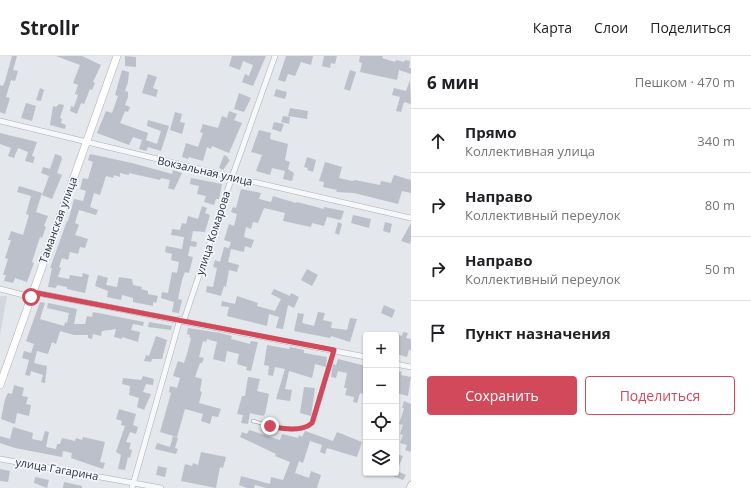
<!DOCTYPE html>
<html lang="ru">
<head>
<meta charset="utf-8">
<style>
	:root { --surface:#fff; --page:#f6f6f6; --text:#202124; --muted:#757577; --line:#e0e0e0; --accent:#d1495b }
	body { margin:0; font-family:"Open Sans",sans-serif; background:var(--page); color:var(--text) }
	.controls { position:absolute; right:12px; bottom:12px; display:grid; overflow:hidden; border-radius:4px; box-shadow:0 1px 3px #0004 }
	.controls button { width:36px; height:36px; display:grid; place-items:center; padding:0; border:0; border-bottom:1px solid var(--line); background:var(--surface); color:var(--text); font:20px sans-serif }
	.stop { position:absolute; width:12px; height:12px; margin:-9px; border:3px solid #d1495b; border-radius:50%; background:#fff }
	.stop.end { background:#d1495b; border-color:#fff; box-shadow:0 1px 4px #0008 }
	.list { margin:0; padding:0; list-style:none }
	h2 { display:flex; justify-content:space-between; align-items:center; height:52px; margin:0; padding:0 16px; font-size:17px }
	h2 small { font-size:13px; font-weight:400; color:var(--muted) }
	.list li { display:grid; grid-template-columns:26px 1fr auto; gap:12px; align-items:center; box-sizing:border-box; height:64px; padding:0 16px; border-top:1px solid var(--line) }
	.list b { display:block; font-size:15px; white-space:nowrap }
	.list p { margin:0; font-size:13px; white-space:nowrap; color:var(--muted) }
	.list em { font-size:13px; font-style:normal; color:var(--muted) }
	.actions { display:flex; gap:8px; padding:12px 16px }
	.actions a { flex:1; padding:9px 0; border:1px solid var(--accent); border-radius:4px; text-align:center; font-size:14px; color:var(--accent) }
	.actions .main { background:var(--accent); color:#fff }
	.icon { flex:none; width:22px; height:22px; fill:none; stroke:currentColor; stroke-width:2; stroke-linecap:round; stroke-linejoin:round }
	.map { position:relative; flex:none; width:411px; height:432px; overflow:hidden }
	header { display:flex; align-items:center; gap:24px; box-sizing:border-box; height:56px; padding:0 20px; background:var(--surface); border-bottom:1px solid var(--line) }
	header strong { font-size:19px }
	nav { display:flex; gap:22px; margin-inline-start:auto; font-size:14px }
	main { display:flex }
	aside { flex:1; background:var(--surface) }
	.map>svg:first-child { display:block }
	.built { fill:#d2d6de }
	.building { fill:#bbc0ca }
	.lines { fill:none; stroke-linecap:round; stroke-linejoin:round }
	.lane-casing { stroke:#a9aeb7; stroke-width:4 }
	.street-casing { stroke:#a9aeb7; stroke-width:6 }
	.secondary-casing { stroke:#a9aeb7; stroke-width:8 }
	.lane { stroke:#f7f8fa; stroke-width:2.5 }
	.street { stroke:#f7f8fa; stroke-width:5 }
	.secondary { stroke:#fff; stroke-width:7 }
	.route { stroke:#d1495b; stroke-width:5 }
	.labels { text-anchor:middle; stroke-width:3.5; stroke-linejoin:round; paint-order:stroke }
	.street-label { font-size:11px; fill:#2b3445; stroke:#f4f6f9 }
</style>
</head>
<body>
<header>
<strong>Strollr</strong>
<nav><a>Карта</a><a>Слои</a><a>Поделиться</a></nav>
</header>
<main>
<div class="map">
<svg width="411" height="432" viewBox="0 0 411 432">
	<rect width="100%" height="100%" fill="#e4e7ec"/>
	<path class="built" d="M 0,240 L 7,240 L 0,279 Z"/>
	<g class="building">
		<path d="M 12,0 L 17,0 L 13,14 L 18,15 L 15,25 L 11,24 L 6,41 L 10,42 L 5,58 L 0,56 L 0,29 L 3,30 L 5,25 Z"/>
		<path d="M 56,0 L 82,0 L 101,9 L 93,26 L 95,27 L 92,34 L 90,33 L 84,48 L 81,47 L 77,58 L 70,55 L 71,50 L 74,51 L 78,39 L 75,38 L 78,29 L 73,27 L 80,9 Z"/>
		<path d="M 125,0 L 136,1 L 136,11 L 125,10 Z"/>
		<path d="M 232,0 L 266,0 L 253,30 L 242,26 L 245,18 L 249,20 L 253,9 L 243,5 L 240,14 L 229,10 Z"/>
		<path d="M 286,0 L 313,0 L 311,9 L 301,6 L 295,20 L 288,18 L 285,26 L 278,24 Z"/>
		<path d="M 324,0 L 337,0 L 335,8 L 331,7 L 330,12 L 322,10 Z"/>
		<path d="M 360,0 L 383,0 L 382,2 L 395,6 L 396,4 L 404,6 L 405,4 L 410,5 L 409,12 L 411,12 L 411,18 L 399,14 L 397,24 L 360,16 L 362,7 L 359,6 Z"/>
		<path d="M 122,14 L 129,16 L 128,26 L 125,35 L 128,36 L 128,41 L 125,49 L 130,51 L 128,56 L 125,55 L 120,67 L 148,77 L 146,84 L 157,88 L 161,75 L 147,70 L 148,64 L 169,70 L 161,95 L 148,91 L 146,95 L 139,93 L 142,84 L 133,81 L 129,89 L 97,77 L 106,55 L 112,57 L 118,40 L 115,39 Z"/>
		<path d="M 350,14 L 356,16 L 350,35 L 344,33 Z"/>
		<path d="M 148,18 L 157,21 L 153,32 L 158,34 L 156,41 L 142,37 Z"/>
		<path d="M 410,24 L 411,48 L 404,46 L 401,56 L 396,55 L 400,41 L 392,39 L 394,32 L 406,35 Z"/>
		<path d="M 40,32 L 44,34 L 41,45 L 36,44 Z"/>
		<path d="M 276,33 L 287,36 L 285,43 L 274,40 Z"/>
		<path d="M 239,37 L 251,42 L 244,56 L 234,53 Z"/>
		<path d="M 26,47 L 36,50 L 32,65 L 21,62 Z"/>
		<path d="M 59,48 L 64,49 L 60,62 L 62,63 L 61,67 L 66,69 L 65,73 L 50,69 L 53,50 L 56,51 Z"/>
		<path d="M 290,52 L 308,55 L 307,63 L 288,60 Z"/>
		<path d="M 229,55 L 237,58 L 234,64 L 242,67 L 229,97 L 212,90 L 211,93 L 207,91 L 203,105 L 189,101 L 188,103 L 182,101 L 186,87 L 198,91 L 203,77 L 200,76 L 203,68 L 218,72 L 222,60 L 227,62 Z"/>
		<path d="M 175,56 L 182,58 L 180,66 L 185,67 L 182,78 L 170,74 Z"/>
		<path d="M 283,60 L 290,61 L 289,68 L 281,66 Z"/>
		<path d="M 274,66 L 284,68 L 281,76 L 272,73 Z"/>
		<path d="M 259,74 L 271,77 L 270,83 L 288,88 L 285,104 L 290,106 L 288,113 L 294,117 L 292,125 L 283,123 L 285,115 L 272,112 L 270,119 L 256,115 L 262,99 L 251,96 Z"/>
		<path d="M 0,77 L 37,86 L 32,100 L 35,101 L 33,107 L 25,105 L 28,96 L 18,92 L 14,102 L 8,100 L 11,92 L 0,88 Z"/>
		<path d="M 55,98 L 61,100 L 62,103 L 57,117 L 62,119 L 52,143 L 42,139 L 49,120 L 41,117 L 43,111 L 50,113 Z"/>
		<path d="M 90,98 L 132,107 L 172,118 L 173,114 L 182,117 L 174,134 L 168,132 L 170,124 L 161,122 L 160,124 L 129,117 L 129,119 L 120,117 L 120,121 L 114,119 L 113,122 L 106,120 L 100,139 L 94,137 L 90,151 L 98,154 L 96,159 L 79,154 L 75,167 L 79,169 L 75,179 L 88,183 L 85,192 L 80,191 L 78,198 L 70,196 L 68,204 L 62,202 L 59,211 L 61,212 L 58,221 L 69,223 L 70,219 L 82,221 L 83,217 L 89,219 L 85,237 L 67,233 L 67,231 L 57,229 L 56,232 L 48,231 L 52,212 L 50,212 L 67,165 L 68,165 L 74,143 L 83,145 L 86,135 L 80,133 L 83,122 L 88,123 L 93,106 L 88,104 Z"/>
		<path d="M 224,99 L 228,101 L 228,103 L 230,104 L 223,114 L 219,112 Z"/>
		<path d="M 307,101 L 316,104 L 313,116 L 307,114 L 308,112 L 304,111 Z"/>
		<path d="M 325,106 L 342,111 L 339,122 L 352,125 L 355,124 L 380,129 L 381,125 L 391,127 L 394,119 L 411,124 L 411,137 L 402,135 L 398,148 L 354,137 L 336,136 L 337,134 L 323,131 L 324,126 L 319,125 Z"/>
		<path d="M 191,122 L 222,128 L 219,143 L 216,143 L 214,149 L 204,146 L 206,140 L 197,138 L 199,130 L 190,128 Z"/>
		<path d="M 19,130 L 42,137 L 36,156 L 48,160 L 44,170 L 46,171 L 42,182 L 40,181 L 32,206 L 34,207 L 27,226 L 15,222 L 13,227 L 4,225 L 6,219 L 3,219 L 8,203 L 5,202 L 11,184 L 8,184 L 11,175 L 23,179 L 29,159 L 26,158 L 31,140 L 17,136 Z"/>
		<path d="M 241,133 L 261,137 L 259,143 L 271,146 L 273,140 L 296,147 L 297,146 L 324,153 L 324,151 L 344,155 L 341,164 L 327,161 L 324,170 L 312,167 L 311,171 L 283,165 L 285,157 L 264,152 L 258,167 L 253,166 L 251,173 L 246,171 L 244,181 L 254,184 L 251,192 L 245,190 L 244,196 L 231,193 L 228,206 L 239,209 L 237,216 L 229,214 L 226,231 L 224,230 L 221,240 L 206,236 L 207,230 L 213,231 L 217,212 L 213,211 L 215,204 L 220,206 L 224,191 L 229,192 L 231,186 L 224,184 L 229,168 L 234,170 L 237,158 L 231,156 L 233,151 L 236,152 Z"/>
		<path d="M 202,150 L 207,152 L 205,157 L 210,159 L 205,176 L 193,175 L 191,185 L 197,186 L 196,191 L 190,190 L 188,200 L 193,201 L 189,217 L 185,216 L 182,224 L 178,243 L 182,244 L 179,257 L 172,256 L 174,246 L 161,242 L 162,236 L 168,237 L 172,216 L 177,217 L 179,206 L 171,204 L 172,198 L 165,196 L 166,190 L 182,193 L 184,181 L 171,179 L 172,173 L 180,174 L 182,167 L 186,168 L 188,160 L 198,163 Z"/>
		<path d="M 353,159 L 371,163 L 369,172 L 351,167 Z"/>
		<path d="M 338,166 L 342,168 L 339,179 L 335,177 Z"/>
		<path d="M 385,166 L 392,168 L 390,177 L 383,175 Z"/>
		<path d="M 411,167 L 411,184 L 410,188 L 401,185 Z"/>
		<path d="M 307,213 L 318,219 L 312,230 L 301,224 Z"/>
		<path d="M 98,219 L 108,222 L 106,229 L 117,231 L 119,221 L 132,223 L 133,229 L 142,231 L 141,233 L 148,235 L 148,238 L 158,240 L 156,247 L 153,246 L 153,250 L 133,246 L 133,242 L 122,239 L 121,244 L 107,241 L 108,235 L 95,230 Z"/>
		<path d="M 274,233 L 290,240 L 291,237 L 299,241 L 294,252 L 288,249 L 283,273 L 276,272 L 279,261 L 269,258 L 267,270 L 227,260 L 229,251 L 221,250 L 222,245 L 235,248 L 237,240 L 258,247 L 257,250 L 275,255 L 281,243 L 271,238 Z"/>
		<path d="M 40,246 L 45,247 L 40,263 L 64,270 L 65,266 L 67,267 L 69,257 L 47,252 L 48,247 L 77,253 L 74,268 L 85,268 L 87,260 L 92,261 L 93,256 L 144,266 L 143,270 L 133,268 L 131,274 L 140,276 L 138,286 L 122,281 L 122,283 L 114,281 L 116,273 L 102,275 L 101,280 L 93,278 L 92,283 L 88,282 L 88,279 L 74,279 L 60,275 L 56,288 L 52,286 L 48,298 L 37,295 L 34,307 L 47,310 L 45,327 L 41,326 L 43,319 L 31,315 L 30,320 L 25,319 L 29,304 L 22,302 L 24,295 L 31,297 L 34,288 L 26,285 Z"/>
		<path d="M 384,249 L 395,254 L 392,262 L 381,257 Z"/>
		<path d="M 318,256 L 325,257 L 323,264 L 332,266 L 331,272 L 340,273 L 347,274 L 350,262 L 357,263 L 350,286 L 331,280 L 330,282 L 294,275 L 298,257 L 304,258 L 302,267 L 314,270 Z"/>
		<path d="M 149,266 L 172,270 L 171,274 L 148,271 Z"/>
		<path d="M 188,272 L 220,277 L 232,280 L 231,283 L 250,288 L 251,285 L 258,286 L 251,315 L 246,314 L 247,311 L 237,308 L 239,298 L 227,295 L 225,306 L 213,303 L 217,286 L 207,283 L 206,286 L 203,285 L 199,301 L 204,302 L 202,307 L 200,307 L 195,321 L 202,323 L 200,335 L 202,336 L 199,347 L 221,353 L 218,361 L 212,360 L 210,368 L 201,365 L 203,358 L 185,353 L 177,381 L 160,376 L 171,337 L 169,336 L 170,330 L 177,332 L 180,322 L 173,320 L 178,305 L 184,307 L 187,298 L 191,282 L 189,281 L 190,279 L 187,278 Z"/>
		<path d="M 403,276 L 408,277 L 406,282 L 411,283 L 411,294 L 409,294 L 407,301 L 396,298 L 396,278 L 402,280 Z"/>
		<path d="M 156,280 L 167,284 L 162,303 L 152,303 L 151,306 L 144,305 L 146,299 L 149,300 Z"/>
		<path d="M 267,289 L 289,293 L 290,291 L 304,294 L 304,297 L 327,301 L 326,311 L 315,308 L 312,322 L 289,315 L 285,333 L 292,334 L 290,345 L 276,343 L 285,313 L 275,311 L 273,320 L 268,319 L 269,310 L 264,309 Z"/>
		<path d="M 338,303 L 366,310 L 366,331 L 364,338 L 360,337 L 357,347 L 353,346 L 354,341 L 345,339 L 347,332 L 344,332 L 347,317 L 338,315 L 336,322 L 331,321 L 333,308 L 336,309 Z"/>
		<path d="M 397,315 L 402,316 L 401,319 L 411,321 L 408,340 L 396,337 Z"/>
		<path d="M 143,320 L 154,323 L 153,329 L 146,328 L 143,336 L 151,338 L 144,354 L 137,351 L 139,342 L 129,339 L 130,330 L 122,328 L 123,322 L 141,324 Z"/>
		<path d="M 248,321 L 260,323 L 257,335 L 269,338 L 265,358 L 263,360 L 250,357 L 248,368 L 241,367 L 243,359 L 237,358 L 242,340 L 245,340 Z"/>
		<path d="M 14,329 L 24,332 L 22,340 L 28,341 L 26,348 L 31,349 L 29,360 L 17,357 L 15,368 L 1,363 L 5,343 L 8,337 L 12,338 Z"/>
		<path d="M 304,331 L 315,332 L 311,360 L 300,357 Z"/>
		<path d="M 404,345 L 411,348 L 411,396 L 405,394 L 407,389 L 400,387 L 403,379 L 400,378 L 403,369 L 399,368 L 402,359 L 404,352 L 402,352 Z"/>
		<path d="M 119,353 L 136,358 L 133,369 L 138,371 L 136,378 L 130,376 L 126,386 L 131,387 L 129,393 L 132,394 L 130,402 L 128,401 L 125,414 L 118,413 L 121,399 L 116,396 L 125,370 L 121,369 L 122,365 L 116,363 Z"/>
		<path d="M 13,371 L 33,377 L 32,383 L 42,385 L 45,375 L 49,376 L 46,391 L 56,393 L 57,388 L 60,388 L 62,382 L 75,385 L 76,382 L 82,384 L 83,381 L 105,386 L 100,406 L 105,407 L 103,413 L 71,402 L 72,397 L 63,395 L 62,401 L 15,392 L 0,387 L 0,380 L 10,383 Z"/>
		<path d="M 249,374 L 280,384 L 282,378 L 298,382 L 299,379 L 302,381 L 305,375 L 333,385 L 337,376 L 362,386 L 357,401 L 327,392 L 325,398 L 320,396 L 322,389 L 310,385 L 303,407 L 299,405 L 295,417 L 309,422 L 311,415 L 321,419 L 317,432 L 266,432 L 255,429 L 254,432 L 247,432 L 239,429 L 241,420 L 270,428 L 271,421 L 283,424 L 290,406 L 275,400 L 276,398 L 240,381 L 242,376 L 247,378 Z"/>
		<path d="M 173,380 L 178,382 L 175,392 L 178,393 L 176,398 L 155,393 L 157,387 L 170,391 Z"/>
		<path d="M 201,396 L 226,401 L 223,412 L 220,411 L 216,432 L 181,425 L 185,408 L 192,410 L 193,407 L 198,409 Z"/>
		<path d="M 396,398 L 403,400 L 397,415 L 406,419 L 403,424 L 385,417 L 396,417 Z"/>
		<path d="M 158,410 L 167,412 L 165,421 L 156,419 Z"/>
		<path d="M 0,413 L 10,415 L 8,426 L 0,425 Z"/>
		<path d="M 35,421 L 49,424 L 47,432 L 34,427 Z"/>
		<path d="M 64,426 L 82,430 L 82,432 L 63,432 Z"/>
	</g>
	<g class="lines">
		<g class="lane-casing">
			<path id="lane" d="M 253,365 C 268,369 304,382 314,364 L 334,295"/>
		</g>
		<g class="street-casing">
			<g id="street">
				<path d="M 0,65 L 232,121 L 411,162"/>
				<path d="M 0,233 L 31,241"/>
				<path d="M 32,236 L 366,301"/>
				<path d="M 184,264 L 232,121 L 275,0"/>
				<path d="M 396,308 L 411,311"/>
				<path d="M 0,403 L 161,432"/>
				<path d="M 132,432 L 180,263"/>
				<path d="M 409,432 L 411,428"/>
			</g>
		</g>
		<g class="secondary-casing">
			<path id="secondary" d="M 0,329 L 117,0"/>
		</g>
		<use href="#lane" class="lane"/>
		<use href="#street" class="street"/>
		<use href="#secondary" class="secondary"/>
	</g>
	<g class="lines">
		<path class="route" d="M 31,241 L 32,236 L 334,294 L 312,367 C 302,376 283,373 270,370"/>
	</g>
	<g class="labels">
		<g class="street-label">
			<text transform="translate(205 115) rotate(13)" y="4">Вокзальная улица</text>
			<text transform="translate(58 164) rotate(-70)" y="4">Таманская улица</text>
			<text transform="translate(213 177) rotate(-72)" y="4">улица Комарова</text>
			<text transform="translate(57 413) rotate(10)" y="4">улица Гагарина</text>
		</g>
	</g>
</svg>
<div class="controls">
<button>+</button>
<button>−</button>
<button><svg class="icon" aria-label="locate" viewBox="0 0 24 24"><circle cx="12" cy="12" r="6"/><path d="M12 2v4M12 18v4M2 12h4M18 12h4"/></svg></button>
<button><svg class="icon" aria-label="layers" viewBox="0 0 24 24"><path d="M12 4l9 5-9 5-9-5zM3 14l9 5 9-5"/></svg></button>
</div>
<div class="stop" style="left:31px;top:241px"></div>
<div class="stop end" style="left:270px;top:370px"></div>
</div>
<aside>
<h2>6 мин<small>Пешком · 470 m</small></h2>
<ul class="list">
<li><svg class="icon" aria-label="ahead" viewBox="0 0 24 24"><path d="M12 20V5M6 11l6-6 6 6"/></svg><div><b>Прямо</b><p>Коллективная улица</p></div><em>340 m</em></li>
<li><svg class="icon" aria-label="right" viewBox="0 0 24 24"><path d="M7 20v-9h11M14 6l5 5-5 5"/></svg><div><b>Направо</b><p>Коллективный переулок</p></div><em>80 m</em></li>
<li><svg class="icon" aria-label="right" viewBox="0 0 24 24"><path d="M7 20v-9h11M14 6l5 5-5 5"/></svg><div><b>Направо</b><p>Коллективный переулок</p></div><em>50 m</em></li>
<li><svg class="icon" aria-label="arrive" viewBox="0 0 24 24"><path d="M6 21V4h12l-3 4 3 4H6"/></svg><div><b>Пункт назначения</b></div></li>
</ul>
<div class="actions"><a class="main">Сохранить</a><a>Поделиться</a></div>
</aside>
</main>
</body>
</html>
